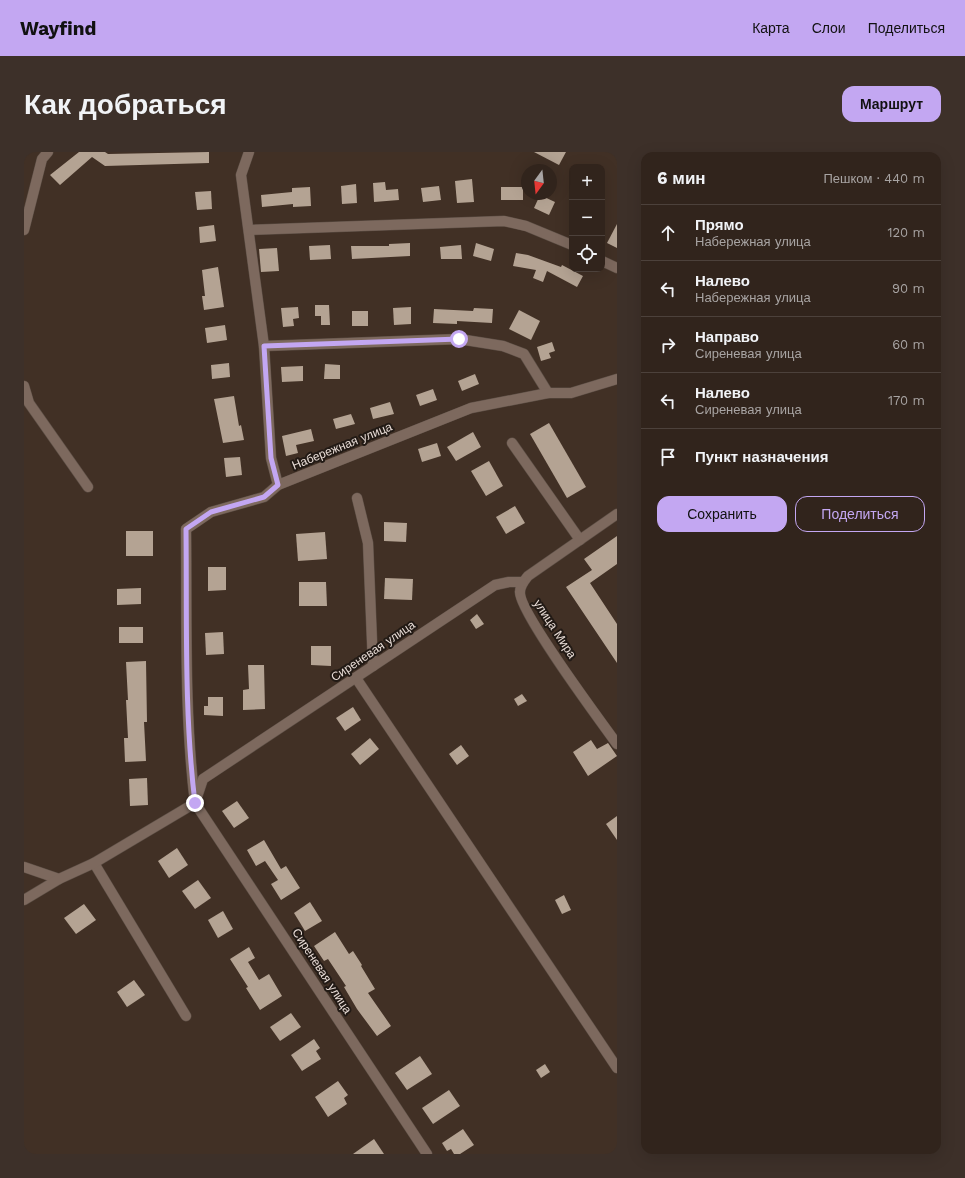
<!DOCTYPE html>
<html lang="ru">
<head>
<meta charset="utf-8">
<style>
	:root { --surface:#31241c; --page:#3d3029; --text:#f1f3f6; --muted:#a8a4a3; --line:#4c413b; --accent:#c3a7f2 }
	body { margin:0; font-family:"Work Sans",sans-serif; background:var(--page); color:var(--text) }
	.controls { position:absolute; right:12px; top:12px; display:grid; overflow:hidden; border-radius:8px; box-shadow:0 4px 16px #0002 }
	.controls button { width:36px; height:36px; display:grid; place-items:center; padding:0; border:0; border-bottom:1px solid var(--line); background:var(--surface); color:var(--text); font:20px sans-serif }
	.compass { position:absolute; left:497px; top:12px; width:36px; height:36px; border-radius:50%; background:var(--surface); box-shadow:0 4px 16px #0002; rotate:195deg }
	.stop { position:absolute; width:12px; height:12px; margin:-9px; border:3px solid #c3a7f2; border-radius:50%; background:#fff }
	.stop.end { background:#c3a7f2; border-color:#fff; box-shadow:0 1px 4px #0008 }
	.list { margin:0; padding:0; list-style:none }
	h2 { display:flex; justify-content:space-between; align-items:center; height:52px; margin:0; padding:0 16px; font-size:17px }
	h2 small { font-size:13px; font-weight:400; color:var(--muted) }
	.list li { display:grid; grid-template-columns:26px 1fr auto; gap:12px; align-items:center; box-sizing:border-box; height:56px; padding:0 16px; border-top:1px solid var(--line) }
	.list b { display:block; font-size:15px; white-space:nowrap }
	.list p { margin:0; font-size:13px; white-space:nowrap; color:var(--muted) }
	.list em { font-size:13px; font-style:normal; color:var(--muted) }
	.actions { display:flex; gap:8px; padding:12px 16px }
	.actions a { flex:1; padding:9px 0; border:1px solid var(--accent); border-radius:12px; text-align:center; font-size:14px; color:var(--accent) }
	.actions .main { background:var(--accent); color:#111 }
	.icon { flex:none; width:22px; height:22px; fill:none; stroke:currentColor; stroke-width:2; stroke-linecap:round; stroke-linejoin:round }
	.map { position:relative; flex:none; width:593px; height:1002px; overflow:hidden; border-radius:12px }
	header { display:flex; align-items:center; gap:24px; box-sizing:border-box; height:56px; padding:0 20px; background:var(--accent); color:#111 }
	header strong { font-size:19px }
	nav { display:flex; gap:22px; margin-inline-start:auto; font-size:14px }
	.intro { display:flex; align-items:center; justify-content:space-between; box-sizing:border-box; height:96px; padding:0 24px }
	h1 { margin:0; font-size:28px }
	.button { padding:10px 18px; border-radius:12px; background:var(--accent); color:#111; font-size:14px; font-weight:700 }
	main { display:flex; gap:24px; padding:0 24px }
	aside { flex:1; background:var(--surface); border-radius:12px; box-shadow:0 4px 16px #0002 }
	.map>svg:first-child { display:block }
	.building { fill:#b4a393 }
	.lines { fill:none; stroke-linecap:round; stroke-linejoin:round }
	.minor-casing { stroke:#5d4f46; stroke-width:11 }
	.minor { stroke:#7d695e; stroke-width:10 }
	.route { stroke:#c3a7f2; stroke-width:5 }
	.labels { text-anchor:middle; stroke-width:4; stroke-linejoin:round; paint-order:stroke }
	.street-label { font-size:12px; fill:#e9ddd7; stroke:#221a15 }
</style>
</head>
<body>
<header>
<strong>Wayfind</strong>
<nav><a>Карта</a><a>Слои</a><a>Поделиться</a></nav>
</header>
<div class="intro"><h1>Как добраться</h1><a class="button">Маршрут</a></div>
<main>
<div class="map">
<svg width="593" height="1002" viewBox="0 0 593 1002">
	<rect width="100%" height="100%" fill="#413025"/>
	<g class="building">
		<path d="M 55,0 L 81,0 L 84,2 L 185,0 L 185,11 L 81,14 L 68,5 L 36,33 L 26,23 Z"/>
		<path d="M 510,0 L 542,0 L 535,13 Z"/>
		<path d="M 448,27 L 450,50 L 433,51 L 431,29 Z"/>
		<path d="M 361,30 L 362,38 L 374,37 L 375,48 L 350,50 L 349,31 Z"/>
		<path d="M 332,32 L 333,51 L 318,52 L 317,34 Z"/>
		<path d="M 415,34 L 417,48 L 399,50 L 397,36 Z"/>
		<path d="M 286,35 L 287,54 L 269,55 L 269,52 L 238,55 L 237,43 L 268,40 L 268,36 Z"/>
		<rect x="477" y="35" width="22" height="13"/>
		<path d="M 187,39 L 188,57 L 173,58 L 171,40 Z"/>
		<path d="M 516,43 L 531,50 L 525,63 L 510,56 Z"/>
		<path d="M 593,72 L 593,96 L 583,91 Z"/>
		<path d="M 190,73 L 192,89 L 176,91 L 175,75 Z"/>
		<path d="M 386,91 L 386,104 L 328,107 L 327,94 L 365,94 L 365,92 Z"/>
		<path d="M 452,91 L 470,97 L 467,109 L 449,104 Z"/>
		<path d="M 306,93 L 307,107 L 286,108 L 285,94 Z"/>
		<path d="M 437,93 L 438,107 L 417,107 L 416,95 Z"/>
		<path d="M 253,96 L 255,119 L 237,120 L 235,97 Z"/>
		<path d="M 492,101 L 504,103 L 537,115 L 538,113 L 559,124 L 553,135 L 523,119 L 519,130 L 509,126 L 512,118 L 489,114 Z"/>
		<path d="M 194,115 L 200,155 L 180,158 L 178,144 L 181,144 L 178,118 Z"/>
		<path d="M 291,153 L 305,153 L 306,173 L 297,173 L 297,164 L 291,164 Z"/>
		<path d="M 274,155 L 275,166 L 269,167 L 270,174 L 259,175 L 257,156 Z"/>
		<path d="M 387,155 L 387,172 L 370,173 L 369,156 Z"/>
		<path d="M 450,156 L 469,157 L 468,171 L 433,169 L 433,172 L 409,171 L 410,157 L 449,159 Z"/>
		<path d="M 495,158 L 516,169 L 507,188 L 485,177 Z"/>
		<rect x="328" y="159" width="16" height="15"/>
		<path d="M 201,173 L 203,188 L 183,191 L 181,176 Z"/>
		<path d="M 528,190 L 531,199 L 525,201 L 527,206 L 517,209 L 513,195 Z"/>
		<path d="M 205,211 L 206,225 L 188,227 L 187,213 Z"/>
		<path d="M 301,212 L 316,213 L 316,227 L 300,227 Z"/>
		<path d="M 279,214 L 279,229 L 258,230 L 257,215 Z"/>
		<path d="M 451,222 L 455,232 L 438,239 L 434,229 Z"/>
		<path d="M 409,237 L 413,248 L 396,254 L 392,243 Z"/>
		<path d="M 210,244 L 215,274 L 217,273 L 220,288 L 199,291 L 190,247 Z"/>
		<path d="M 366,250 L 370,262 L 349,267 L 346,256 Z"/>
		<path d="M 327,262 L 331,272 L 312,277 L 309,267 Z"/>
		<path d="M 525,271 L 562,335 L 543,346 L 506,282 Z"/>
		<path d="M 287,277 L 290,289 L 272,293 L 274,301 L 262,304 L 258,284 Z"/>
		<path d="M 449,280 L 457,295 L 432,309 L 423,295 Z"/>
		<path d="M 413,291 L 417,304 L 398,310 L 394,297 Z"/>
		<path d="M 216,305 L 218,323 L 202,325 L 200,306 Z"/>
		<path d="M 465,309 L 479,334 L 462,344 L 447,319 Z"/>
		<path d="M 491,354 L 501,371 L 482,382 L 472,365 Z"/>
		<path d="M 360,370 L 383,371 L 382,390 L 360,389 Z"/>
		<rect x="102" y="379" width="27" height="25"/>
		<path d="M 301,380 L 303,407 L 274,409 L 272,382 Z"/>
		<path d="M 593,384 L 593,412 L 566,431 L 593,472 L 593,511 L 542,435 L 568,418 L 560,407 Z"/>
		<path d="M 184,415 L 202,415 L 202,438 L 184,439 Z"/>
		<path d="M 361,426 L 389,427 L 388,448 L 360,447 Z"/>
		<path d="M 275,430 L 302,430 L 303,454 L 275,454 Z"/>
		<path d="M 117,436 L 117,452 L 93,453 L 93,437 Z"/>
		<path d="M 453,462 L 460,472 L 452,477 L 446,468 Z"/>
		<rect x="95" y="475" width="24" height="16"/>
		<path d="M 199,480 L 200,502 L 182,503 L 181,481 Z"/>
		<path d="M 287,494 L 307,494 L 307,514 L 287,513 Z"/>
		<path d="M 122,509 L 123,570 L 120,570 L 122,609 L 101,610 L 100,586 L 104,586 L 102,548 L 104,548 L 102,510 Z"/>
		<path d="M 224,513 L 240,513 L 241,557 L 219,558 L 219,538 L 225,537 Z"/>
		<path d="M 498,542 L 503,549 L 494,554 L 490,547 Z"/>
		<path d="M 184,545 L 199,545 L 199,564 L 180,563 L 180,554 L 184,554 Z"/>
		<path d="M 329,555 L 337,568 L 321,579 L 312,566 Z"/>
		<path d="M 346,586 L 355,597 L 336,613 L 327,602 Z"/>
		<path d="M 567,588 L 573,597 L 584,591 L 593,604 L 564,624 L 549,600 Z"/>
		<path d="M 437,593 L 445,604 L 433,613 L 425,602 Z"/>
		<path d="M 123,626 L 124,653 L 106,654 L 105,627 Z"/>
		<path d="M 213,649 L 225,666 L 210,676 L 198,659 Z"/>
		<path d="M 593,664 L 593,688 L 582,672 Z"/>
		<path d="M 240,688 L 257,717 L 262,714 L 276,736 L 257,748 L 247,732 L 254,728 L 241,709 L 232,714 L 223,698 Z"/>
		<path d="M 153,696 L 164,713 L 145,726 L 134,709 Z"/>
		<path d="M 174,728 L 187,746 L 171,757 L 158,739 Z"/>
		<path d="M 540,743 L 547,758 L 538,762 L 531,748 Z"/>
		<path d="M 286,750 L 298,769 L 281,779 L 270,761 Z"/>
		<path d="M 60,752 L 72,768 L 52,782 L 40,766 Z"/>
		<path d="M 199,759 L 209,777 L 194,786 L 184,768 Z"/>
		<path d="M 311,780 L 325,802 L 329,799 L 338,813 L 337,814 L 351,837 L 344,841 L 367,874 L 353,884 L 333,857 L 320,835 L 322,834 L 304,807 L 300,809 L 290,794 Z"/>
		<path d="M 225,795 L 231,806 L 224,810 L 235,828 L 245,822 L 258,844 L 236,858 L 222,836 L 224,835 L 206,807 Z"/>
		<path d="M 110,828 L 121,843 L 103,855 L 93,840 Z"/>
		<path d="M 267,861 L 277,875 L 256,889 L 246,875 Z"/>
		<path d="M 290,887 L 296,896 L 292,899 L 297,907 L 278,919 L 267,903 Z"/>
		<path d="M 396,904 L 408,922 L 383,938 L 371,921 Z"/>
		<path d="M 521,912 L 526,920 L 517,926 L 512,918 Z"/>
		<path d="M 314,929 L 324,943 L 320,946 L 323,952 L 304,965 L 291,945 Z"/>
		<path d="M 425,938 L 436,954 L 409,972 L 398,956 Z"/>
		<path d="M 439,977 L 450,993 L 436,1002 L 430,1002 L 427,997 L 423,999 L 418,991 Z"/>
		<path d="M 350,987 L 360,1002 L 329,1002 Z"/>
	</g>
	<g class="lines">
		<g class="minor-casing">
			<g id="minor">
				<path d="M 225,0 L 217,23 L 240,194 L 247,306 L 254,333"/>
				<path d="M 0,78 L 18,7 L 24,0"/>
				<path d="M 225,78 L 480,69 L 502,74 L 548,93"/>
				<path d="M 578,109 L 593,116"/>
				<path d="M 240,194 L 435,187 L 479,194 L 500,202 L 524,241"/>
				<path d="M 0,234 L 5,251 L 64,335"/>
				<path d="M 488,291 L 556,388"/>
				<path d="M 333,346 L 344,391 L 349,514"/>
				<path d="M 593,362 L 504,424 C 501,428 496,433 496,440 C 494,458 577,570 593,592"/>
				<path d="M 332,526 L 593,916"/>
				<path d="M 70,711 L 162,864"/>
				<path d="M 0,715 L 35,727"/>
				<path d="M 0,748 L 35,727 L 70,711 L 171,651 C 160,561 163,468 162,377 L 187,360 L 240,345 L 254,333 L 447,256 L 524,241 L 547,241 L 593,227"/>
				<path d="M 403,1002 L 171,651 L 179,627 L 471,433 L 485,430 L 499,430"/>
			</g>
		</g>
		<use href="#minor" class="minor"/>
	</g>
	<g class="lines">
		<path class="route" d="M 171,651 C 160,561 163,468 162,377 L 187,360 L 240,345 L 254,333 L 247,306 L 240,194 L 435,187"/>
	</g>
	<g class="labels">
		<g class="street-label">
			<text transform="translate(318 294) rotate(-22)" y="4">Набережная улица</text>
			<text transform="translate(531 477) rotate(57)" y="4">улица Мира</text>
			<text transform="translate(349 499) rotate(-34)" y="4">Сиреневая улица</text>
			<text transform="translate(298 819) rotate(57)" y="4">Сиреневая улица</text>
		</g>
	</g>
</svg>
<div class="controls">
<button>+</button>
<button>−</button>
<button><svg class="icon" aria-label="locate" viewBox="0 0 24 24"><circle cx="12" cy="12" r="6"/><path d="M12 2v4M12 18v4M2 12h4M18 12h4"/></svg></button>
</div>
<svg class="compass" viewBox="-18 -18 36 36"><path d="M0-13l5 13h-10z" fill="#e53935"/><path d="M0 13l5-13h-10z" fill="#a8a4a3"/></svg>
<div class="stop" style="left:435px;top:187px"></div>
<div class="stop end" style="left:171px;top:651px"></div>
</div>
<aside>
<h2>6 мин<small>Пешком · 440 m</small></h2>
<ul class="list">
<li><svg class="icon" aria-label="ahead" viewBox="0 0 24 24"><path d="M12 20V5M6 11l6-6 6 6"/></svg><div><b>Прямо</b><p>Набережная улица</p></div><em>120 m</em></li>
<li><svg class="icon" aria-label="left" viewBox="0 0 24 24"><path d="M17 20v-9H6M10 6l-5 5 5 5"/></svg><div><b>Налево</b><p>Набережная улица</p></div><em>90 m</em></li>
<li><svg class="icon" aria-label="right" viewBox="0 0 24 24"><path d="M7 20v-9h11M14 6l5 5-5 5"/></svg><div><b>Направо</b><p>Сиреневая улица</p></div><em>60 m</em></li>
<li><svg class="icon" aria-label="left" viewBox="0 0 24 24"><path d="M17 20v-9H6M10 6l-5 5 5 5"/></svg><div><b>Налево</b><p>Сиреневая улица</p></div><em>170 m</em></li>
<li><svg class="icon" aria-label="arrive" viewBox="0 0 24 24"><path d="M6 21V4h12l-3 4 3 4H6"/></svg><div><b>Пункт назначения</b></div></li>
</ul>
<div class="actions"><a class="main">Сохранить</a><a>Поделиться</a></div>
</aside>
</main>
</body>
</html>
